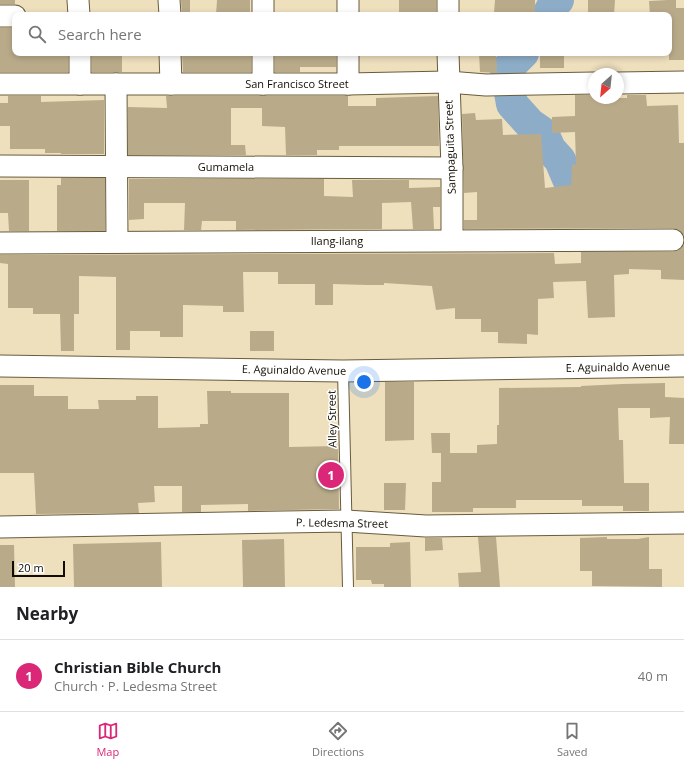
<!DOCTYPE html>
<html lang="en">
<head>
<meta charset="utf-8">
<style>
	:root { --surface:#fff; --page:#f6f6f6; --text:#202124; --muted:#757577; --line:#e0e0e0; --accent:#db2777 }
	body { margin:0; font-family:"Open Sans",sans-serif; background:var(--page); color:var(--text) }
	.compass { position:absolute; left:588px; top:68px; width:36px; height:36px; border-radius:50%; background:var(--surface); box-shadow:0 2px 6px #0003; rotate:207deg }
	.scale { position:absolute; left:12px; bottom:10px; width:53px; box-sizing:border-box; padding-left:4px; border:2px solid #120d03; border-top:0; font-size:11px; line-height:14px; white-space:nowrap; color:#120d03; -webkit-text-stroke:3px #fff; paint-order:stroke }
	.you { position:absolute; left:364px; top:382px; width:14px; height:14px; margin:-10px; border:3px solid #fff; border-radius:50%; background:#1a73e8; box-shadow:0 0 0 6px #1a73e833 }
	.badge { display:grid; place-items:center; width:26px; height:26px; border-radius:50%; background:var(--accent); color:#fff; font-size:13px; font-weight:700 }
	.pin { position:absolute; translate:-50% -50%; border:2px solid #fff; box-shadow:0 1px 4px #0006 }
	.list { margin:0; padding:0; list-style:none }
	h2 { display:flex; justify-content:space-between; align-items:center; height:52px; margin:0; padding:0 16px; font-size:17px }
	h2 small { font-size:13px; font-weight:400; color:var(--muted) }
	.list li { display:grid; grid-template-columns:26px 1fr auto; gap:12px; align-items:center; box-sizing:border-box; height:72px; padding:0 16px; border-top:1px solid var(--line) }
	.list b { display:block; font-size:15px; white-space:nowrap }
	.list p { margin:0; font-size:13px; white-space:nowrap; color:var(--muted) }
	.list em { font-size:13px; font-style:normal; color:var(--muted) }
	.icon { flex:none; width:22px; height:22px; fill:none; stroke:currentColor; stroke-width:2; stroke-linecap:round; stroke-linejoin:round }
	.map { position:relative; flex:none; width:684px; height:587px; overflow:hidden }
	.search { position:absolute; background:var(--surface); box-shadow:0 2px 6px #0003; left:12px; right:12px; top:12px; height:44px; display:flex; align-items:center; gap:10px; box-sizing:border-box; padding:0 14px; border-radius:8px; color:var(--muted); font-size:15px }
	.sheet { height:124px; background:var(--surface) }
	nav { display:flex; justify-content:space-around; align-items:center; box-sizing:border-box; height:56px; border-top:1px solid var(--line); background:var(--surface); font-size:11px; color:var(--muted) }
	nav a { display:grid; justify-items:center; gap:2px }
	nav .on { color:var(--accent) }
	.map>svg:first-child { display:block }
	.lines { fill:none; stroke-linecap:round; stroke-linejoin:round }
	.river { stroke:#8dacc7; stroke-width:32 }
	.building { fill:#b9ab8a }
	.service-casing { stroke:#695c3d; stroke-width:12 }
	.minor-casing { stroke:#695c3d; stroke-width:23 }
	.service { stroke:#fff; stroke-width:10 }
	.minor { stroke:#fff; stroke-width:21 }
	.labels { text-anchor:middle; stroke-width:3; stroke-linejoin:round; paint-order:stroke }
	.street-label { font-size:11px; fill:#120d03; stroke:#fff }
</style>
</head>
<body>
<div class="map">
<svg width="684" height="587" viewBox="0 0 684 587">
	<rect width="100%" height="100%" fill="#eedfbd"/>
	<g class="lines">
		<g class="river">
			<path d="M 548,15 L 554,3 L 558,0"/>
			<path d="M 523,53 L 506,70 L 512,104 L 530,124 L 543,133 L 550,149 L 560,160 L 574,193 L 585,199 L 610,203 L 684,201"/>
		</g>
	</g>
	<g class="building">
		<rect x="0" y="0" width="15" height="4"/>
		<path d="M 181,0 L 190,0 L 190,15 L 182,15 Z"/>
		<path d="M 217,0 L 250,0 L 250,15 L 216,15 Z"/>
		<rect x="399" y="0" width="37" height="15"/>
		<path d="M 495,0 L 535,0 L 535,13 L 494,13 Z"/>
		<path d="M 588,0 L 615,0 L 614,15 L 588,15 Z"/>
		<path d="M 668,0 L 676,0 L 676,8 L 684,8 L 684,60 L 669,60 L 669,15 L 650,15 L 649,1 Z"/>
		<path d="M 0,28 L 15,28 L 15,53 L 68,53 L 68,72 L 0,72 Z"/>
		<rect x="92" y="53" width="30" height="19"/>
		<path d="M 182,53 L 251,53 L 251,72 L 183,72 Z"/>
		<path d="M 275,53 L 336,53 L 336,67 L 300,67 L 300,72 L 275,72 Z"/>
		<path d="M 479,53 L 496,53 L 497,73 L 480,72 Z"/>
		<rect x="540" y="53" width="24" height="15"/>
		<path d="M 575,95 L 594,95 L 594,98 L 627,98 L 627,95 L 646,95 L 647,106 L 678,105 L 679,143 L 684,143 L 684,236 L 679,230 L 673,228 L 464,229 L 464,220 L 477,220 L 477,192 L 464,193 L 462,114 L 475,113 L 476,120 L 502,119 L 503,135 L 541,134 L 545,188 L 571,185 L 572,164 L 576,165 L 575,132 L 552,133 L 552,117 L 575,116 Z"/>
		<path d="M 8,96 L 41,96 L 41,102 L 104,100 L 104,154 L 61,154 L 61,153 L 45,153 L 45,149 L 10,149 L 10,126 L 0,126 L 0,103 L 8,103 Z"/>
		<path d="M 166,96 L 348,96 L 348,106 L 376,106 L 376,98 L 438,96 L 439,146 L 339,146 L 339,150 L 317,150 L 317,155 L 286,155 L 285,127 L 262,126 L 262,108 L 231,108 L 231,145 L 245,145 L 246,155 L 128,155 L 128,107 L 167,108 Z"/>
		<path d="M 61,178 L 105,178 L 105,231 L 57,231 L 57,185 L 61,185 Z"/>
		<path d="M 129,179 L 324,179 L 324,196 L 353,197 L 352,180 L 409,180 L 409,188 L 440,187 L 440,207 L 433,207 L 434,229 L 413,229 L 411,202 L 382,203 L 382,229 L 236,230 L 236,221 L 202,221 L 201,230 L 184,230 L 185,203 L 144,203 L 144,219 L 129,220 Z"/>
		<path d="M 0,180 L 29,180 L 29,231 L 9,231 L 8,213 L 0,213 Z"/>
		<path d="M 684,244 L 684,280 L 661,279 L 661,270 L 629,269 L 629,274 L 614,275 L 615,317 L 588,318 L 586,281 L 553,282 L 554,298 L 538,299 L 538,335 L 527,334 L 527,344 L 498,343 L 498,332 L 481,332 L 481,319 L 455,319 L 455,308 L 436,310 L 432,286 L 384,283 L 384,285 L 367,285 L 333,284 L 333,305 L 315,305 L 315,284 L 278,284 L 278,272 L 243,272 L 244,312 L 223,312 L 223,306 L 183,305 L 183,337 L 160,337 L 160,331 L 130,331 L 130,350 L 116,350 L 116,277 L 79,276 L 79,314 L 74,314 L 74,351 L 61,351 L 60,314 L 33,314 L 33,308 L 8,308 L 8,264 L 0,263 L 0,255 L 554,253 L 555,264 L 581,263 L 581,252 L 673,252 L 679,250 Z"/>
		<rect x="250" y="331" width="24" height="20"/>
		<path d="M 385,382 L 414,382 L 414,440 L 385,441 Z"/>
		<path d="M 665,383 L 665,397 L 684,398 L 684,444 L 669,444 L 670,417 L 650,418 L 650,408 L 618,408 L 619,440 L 623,440 L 624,483 L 649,483 L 649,511 L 623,511 L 623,506 L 582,506 L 582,500 L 516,500 L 516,508 L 473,508 L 473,512 L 432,512 L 432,482 L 441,482 L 441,453 L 477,453 L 477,445 L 497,444 L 497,425 L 499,425 L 499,388 L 581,387 L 581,386 L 623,384 Z"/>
		<path d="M 0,385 L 34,385 L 34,396 L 68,396 L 68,409 L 99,409 L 98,400 L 136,400 L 136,396 L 158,396 L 158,428 L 200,427 L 200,424 L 208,424 L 207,391 L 231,391 L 231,393 L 289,393 L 289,447 L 338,446 L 339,509 L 248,511 L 248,504 L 201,505 L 201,512 L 182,512 L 182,486 L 154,486 L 155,502 L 138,503 L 139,513 L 36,514 L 34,473 L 0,473 Z"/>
		<path d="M 431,433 L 450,433 L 450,453 L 432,453 Z"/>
		<path d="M 384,483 L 406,483 L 405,510 L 384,510 Z"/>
		<path d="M 478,537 L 496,537 L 500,587 L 459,587 L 458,573 L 481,572 Z"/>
		<path d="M 607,537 L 607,539 L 638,539 L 649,537 L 649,569 L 662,569 L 662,587 L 592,586 L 592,571 L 580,571 L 580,538 Z"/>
		<path d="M 425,538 L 442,538 L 443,550 L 425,551 Z"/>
		<path d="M 284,539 L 285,587 L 243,587 L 242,540 Z"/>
		<path d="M 161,542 L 162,587 L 74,587 L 73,544 Z"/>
		<path d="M 410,542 L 411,587 L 384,587 L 384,584 L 372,584 L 371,580 L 356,580 L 356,547 L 390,547 L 390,543 Z"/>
		<path d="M 0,545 L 14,545 L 15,587 L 0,587 Z"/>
	</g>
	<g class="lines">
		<g class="service-casing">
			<path id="service" d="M 343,371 L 348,587"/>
		</g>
		<g class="minor-casing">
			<g id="minor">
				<path d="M 78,0 L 79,15"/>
				<path d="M 169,0 L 170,15"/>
				<path d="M 263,15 L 263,0"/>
				<path d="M 348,15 L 348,0"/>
				<path d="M 448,15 L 448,0"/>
				<path d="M 0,16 L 15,16"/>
				<path d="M 80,53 L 80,84"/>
				<path d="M 170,53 L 171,84"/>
				<path d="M 448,53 L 452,168 L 452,240"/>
				<path d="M 618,83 L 684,82"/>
				<path d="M 0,84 L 348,84 L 448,82 L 486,85 L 594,83"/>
				<path d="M 116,84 L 117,242"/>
				<path d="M 263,84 L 263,53"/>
				<path d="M 348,84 L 348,53"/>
				<path d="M 0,166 L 452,168"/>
				<path d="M 0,243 L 673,240"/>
				<path d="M 0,366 L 343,371 L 684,366"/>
				<path d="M 0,527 L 346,521 L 426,526 L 684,523"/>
			</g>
		</g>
		<use href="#service" class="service"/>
		<use href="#minor" class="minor"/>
	</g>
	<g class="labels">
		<g class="street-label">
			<text x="297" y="88">San Francisco Street</text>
			<text transform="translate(450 147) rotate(-92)" y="4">Sampaguita Street</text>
			<text x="226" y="171">Gumamela</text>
			<text x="337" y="245">Ilang-ilang</text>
			<text transform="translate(618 367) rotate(-1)" y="4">E. Aguinaldo Avenue</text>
			<text transform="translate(294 370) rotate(1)" y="4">E. Aguinaldo Avenue</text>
			<text transform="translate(332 419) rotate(-91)" y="4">Alley Street</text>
			<text transform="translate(342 523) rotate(1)" y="4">P. Ledesma Street</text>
		</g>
	</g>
</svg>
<svg class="compass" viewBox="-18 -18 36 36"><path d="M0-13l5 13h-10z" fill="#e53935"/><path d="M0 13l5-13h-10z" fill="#757577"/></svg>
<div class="scale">20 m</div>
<div class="you"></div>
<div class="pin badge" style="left:331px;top:475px">1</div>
<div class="search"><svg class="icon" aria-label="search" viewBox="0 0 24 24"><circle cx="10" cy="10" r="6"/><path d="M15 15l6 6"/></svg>Search here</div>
</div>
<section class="sheet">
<h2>Nearby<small></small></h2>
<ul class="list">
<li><span class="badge">1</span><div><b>Christian Bible Church</b><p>Church · P. Ledesma Street</p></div><em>40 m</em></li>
</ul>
</section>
<nav>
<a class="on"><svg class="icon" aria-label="map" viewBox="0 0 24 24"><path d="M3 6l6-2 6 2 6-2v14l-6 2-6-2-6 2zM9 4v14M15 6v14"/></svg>Map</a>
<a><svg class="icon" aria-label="directions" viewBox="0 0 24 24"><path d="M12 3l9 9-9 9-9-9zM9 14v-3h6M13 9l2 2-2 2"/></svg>Directions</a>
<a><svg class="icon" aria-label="saved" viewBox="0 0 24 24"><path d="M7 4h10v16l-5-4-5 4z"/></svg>Saved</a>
</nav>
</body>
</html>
